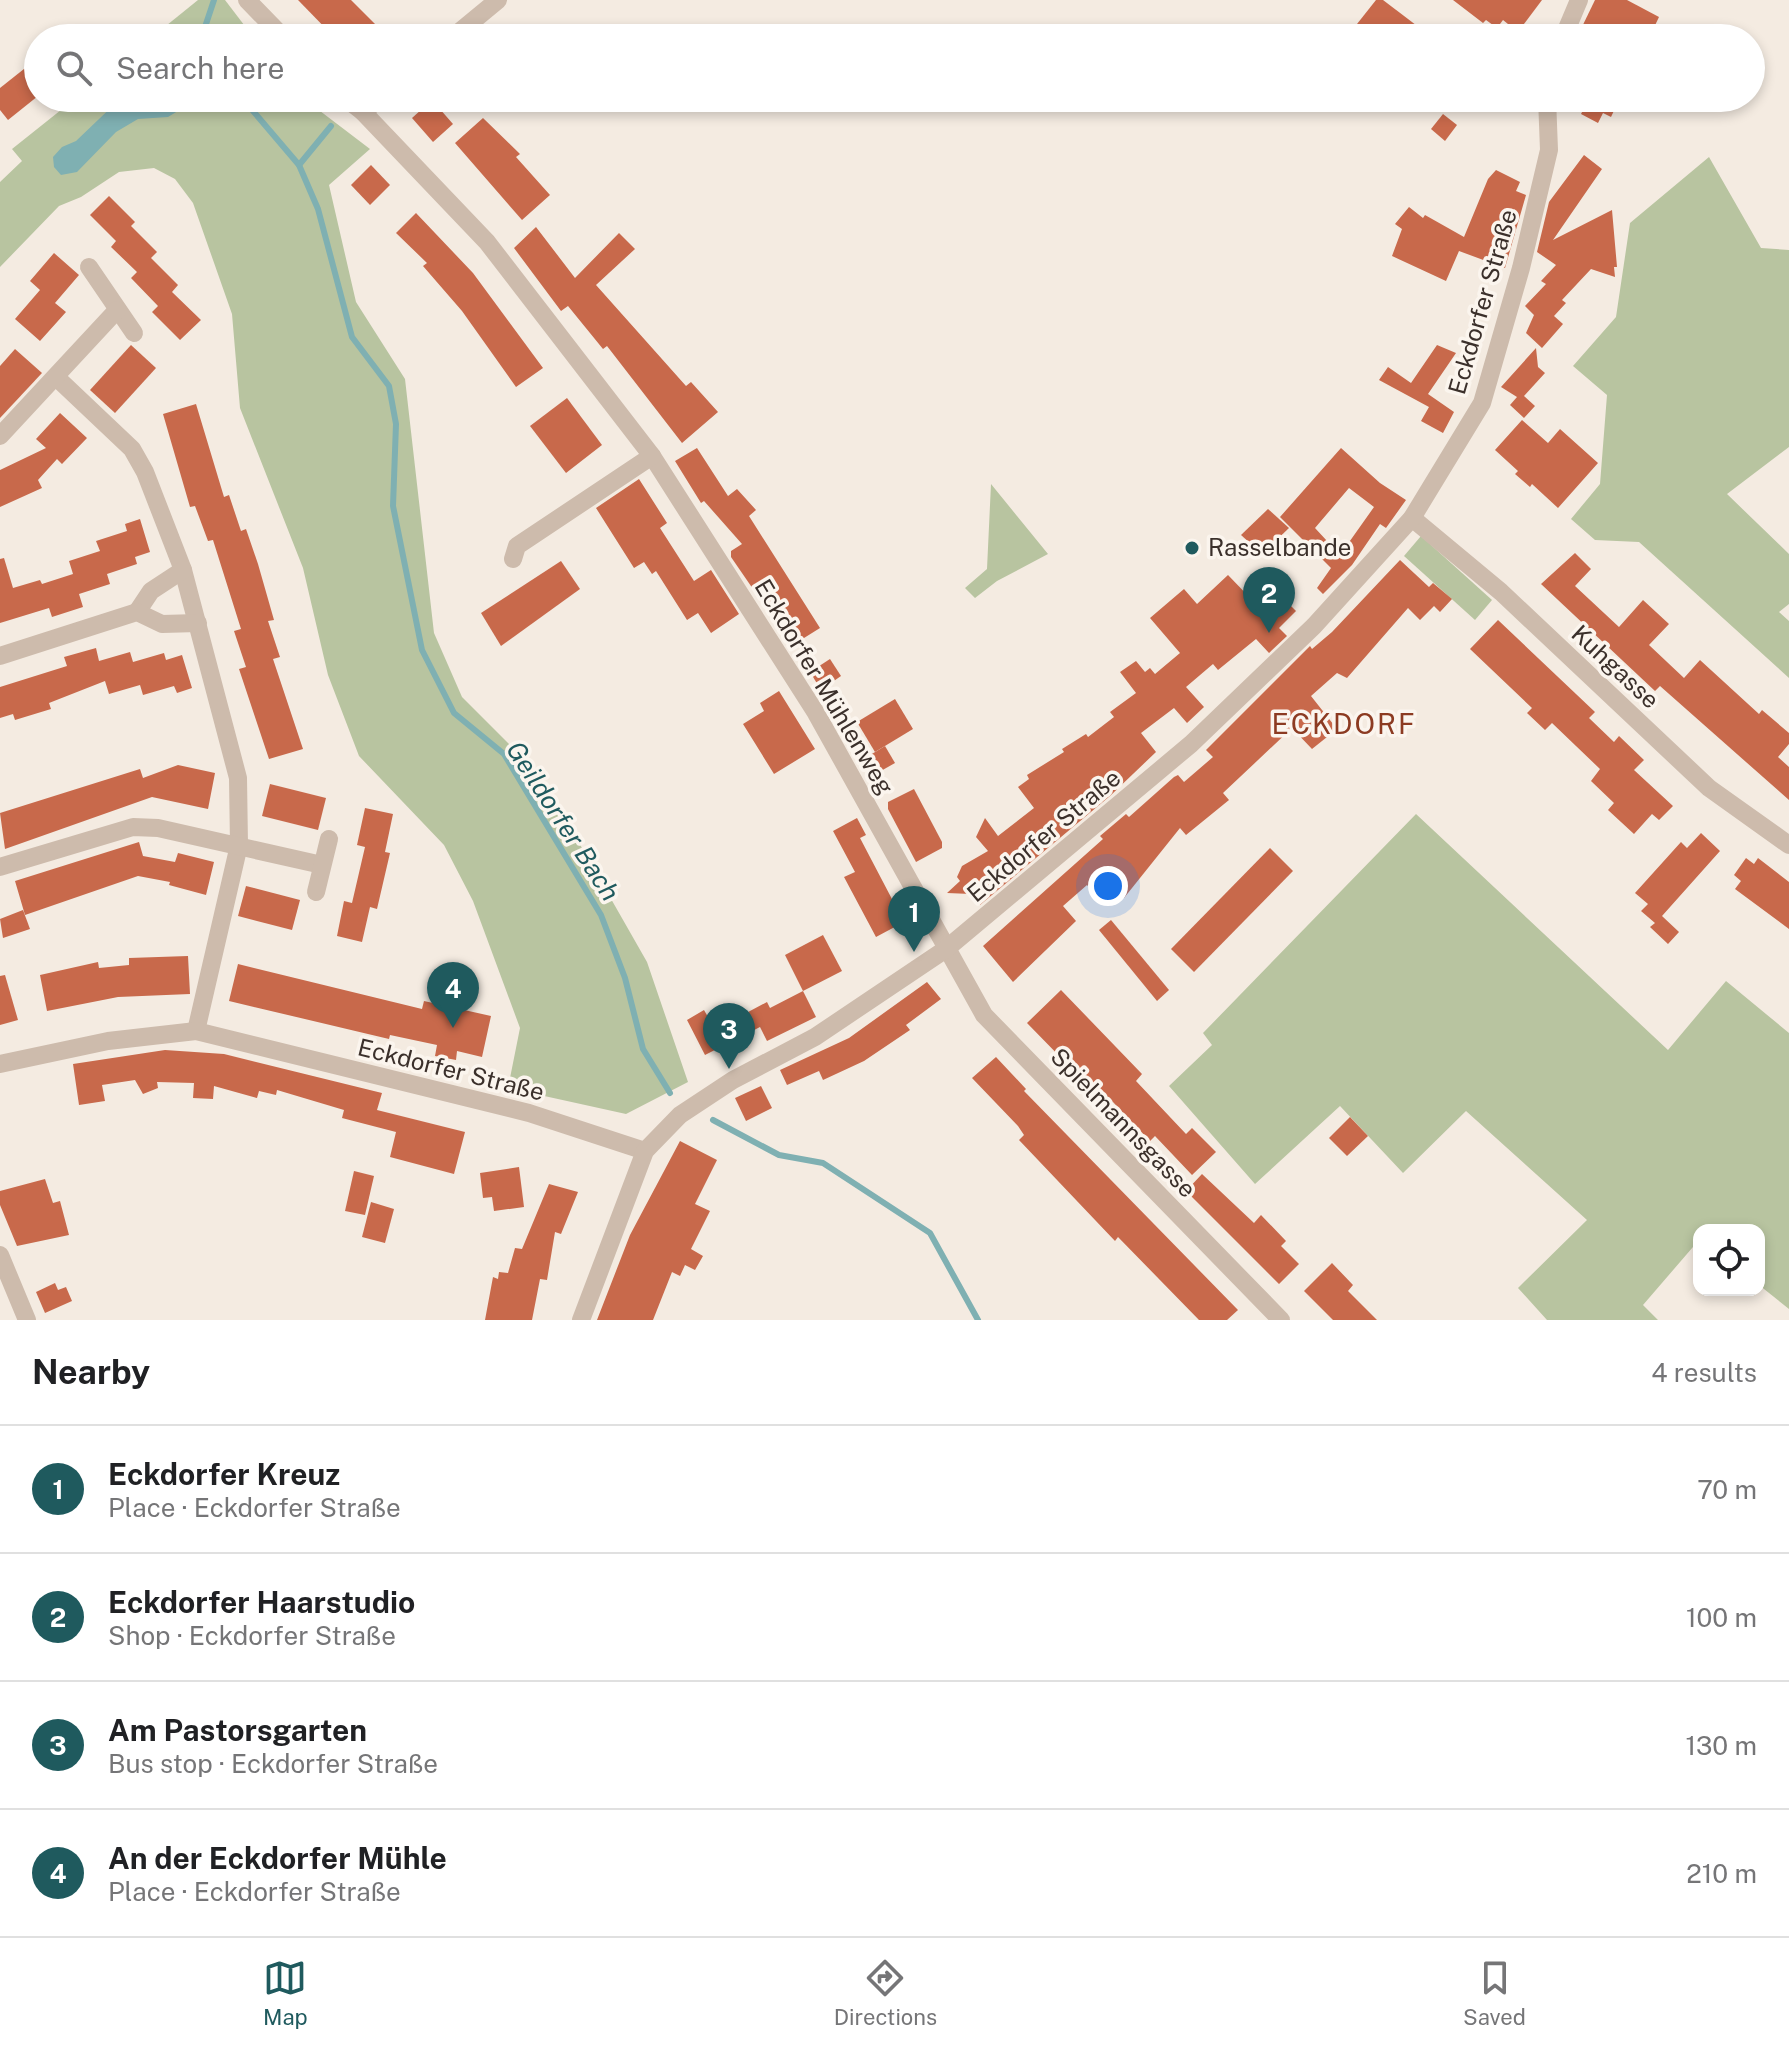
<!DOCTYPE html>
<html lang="en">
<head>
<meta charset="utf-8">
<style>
	:root { --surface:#fff; --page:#f6f6f6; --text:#202124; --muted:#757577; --line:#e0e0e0; --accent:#1f5a5e }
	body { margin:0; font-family:"Public Sans",sans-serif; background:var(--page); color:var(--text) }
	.controls { position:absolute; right:24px; bottom:24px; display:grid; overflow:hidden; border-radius:16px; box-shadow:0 4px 12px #0003 }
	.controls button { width:72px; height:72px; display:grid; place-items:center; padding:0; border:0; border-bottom:2px solid var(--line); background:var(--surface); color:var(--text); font:40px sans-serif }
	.you { position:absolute; left:1108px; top:886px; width:28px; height:28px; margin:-20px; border:6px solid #fff; border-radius:50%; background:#1a73e8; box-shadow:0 0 0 12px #1a73e833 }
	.badge { display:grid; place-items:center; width:52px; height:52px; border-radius:50%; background:var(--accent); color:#fff; font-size:26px; font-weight:700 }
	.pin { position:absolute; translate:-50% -66px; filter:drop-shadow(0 2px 4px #0008) }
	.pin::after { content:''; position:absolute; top:42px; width:28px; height:24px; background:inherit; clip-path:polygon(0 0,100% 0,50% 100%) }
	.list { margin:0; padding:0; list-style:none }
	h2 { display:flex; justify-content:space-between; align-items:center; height:104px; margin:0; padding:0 32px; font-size:34px }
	h2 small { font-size:26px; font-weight:400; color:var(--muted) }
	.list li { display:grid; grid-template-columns:52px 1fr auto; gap:24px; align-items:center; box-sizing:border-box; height:128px; padding:0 32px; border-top:2px solid var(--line) }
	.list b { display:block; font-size:30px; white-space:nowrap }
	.list p { margin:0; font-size:26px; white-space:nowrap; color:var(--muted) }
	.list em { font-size:26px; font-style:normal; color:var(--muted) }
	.icon { flex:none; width:44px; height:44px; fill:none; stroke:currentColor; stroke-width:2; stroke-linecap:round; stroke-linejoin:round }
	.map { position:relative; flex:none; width:1789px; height:1320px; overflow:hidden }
	.search { position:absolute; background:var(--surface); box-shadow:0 4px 12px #0003; left:24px; right:24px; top:24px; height:88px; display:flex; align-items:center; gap:20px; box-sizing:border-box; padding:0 28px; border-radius:44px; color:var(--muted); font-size:30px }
	.sheet { height:616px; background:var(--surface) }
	nav { display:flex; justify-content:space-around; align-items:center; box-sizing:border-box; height:112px; border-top:2px solid var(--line); background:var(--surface); font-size:22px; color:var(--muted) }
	nav a { display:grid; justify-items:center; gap:4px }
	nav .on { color:var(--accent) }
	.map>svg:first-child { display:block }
	.green { fill:#b8c4a0 }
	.water { fill:#7fb0b2 }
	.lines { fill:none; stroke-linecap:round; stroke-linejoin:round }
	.stream { stroke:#7fb0b2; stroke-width:6 }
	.building { fill:#c8694b; fill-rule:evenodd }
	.minor { stroke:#cdbbac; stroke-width:18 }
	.poi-dot { fill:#1f5a5e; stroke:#fbf5ee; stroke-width:3 }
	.labels { text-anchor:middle; stroke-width:7; stroke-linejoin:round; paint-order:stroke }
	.street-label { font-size:24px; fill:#3b302b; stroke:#fbf5ee }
	.poi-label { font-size:24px; fill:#3b302b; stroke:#fbf5ee; text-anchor:start }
	.water-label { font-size:26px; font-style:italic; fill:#1f5a5e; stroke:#fbf5ee }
	.quarter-label { font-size:28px; letter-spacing:2px; fill:#8c3b22; stroke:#fbf5ee }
</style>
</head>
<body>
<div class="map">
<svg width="1789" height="1320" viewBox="0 0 1789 1320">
	<rect width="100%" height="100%" fill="#f4ebe1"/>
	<g class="green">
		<path d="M 198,0 L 225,0 L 254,38 L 151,38 Z"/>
		<path d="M 76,98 L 303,98 L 370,149 L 329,185 L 356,302 L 405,379 L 434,633 L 462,697 L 513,748 L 578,841 L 647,962 L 688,1082 L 626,1114 L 508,1088 L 520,1028 L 473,901 L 444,845 L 359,756 L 328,675 L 303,568 L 240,408 L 232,314 L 193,203 L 175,179 L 154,168 L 119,172 L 81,197 L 59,206 L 0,267 L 0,182 L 22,161 L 12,149 Z"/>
		<path d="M 1709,157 L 1761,248 L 1789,250 L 1789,447 L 1727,494 L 1789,554 L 1789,604 L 1779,612 L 1789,621 L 1789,678 L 1639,542 L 1595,540 L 1571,519 L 1600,484 L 1607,395 L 1573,366 L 1616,317 L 1630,223 Z"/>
		<path d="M 991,484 L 1048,554 L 997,581 L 975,598 L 965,588 L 987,569 Z"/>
		<path d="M 1421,536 L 1492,600 L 1475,620 L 1404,556 Z"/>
		<path d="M 1416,814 L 1668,1050 L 1726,981 L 1789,1033 L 1789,1309 L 1759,1285 L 1759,1230 L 1699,1230 L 1699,1240 L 1643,1305 L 1658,1320 L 1547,1320 L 1518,1288 L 1587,1220 L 1466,1111 L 1403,1173 L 1340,1106 L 1255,1184 L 1169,1086 L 1212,1045 L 1203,1033 Z"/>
	</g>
	<path class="water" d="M 121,98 L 229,98 L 229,99 L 214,104 L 191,103 L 168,117 L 138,119 L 116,132 L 77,172 L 61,175 L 54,167 L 53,157 L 62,147 L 76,141 Z"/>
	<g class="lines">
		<g class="stream">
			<path d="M 208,38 L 204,30 L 214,0"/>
			<path d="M 242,98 L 299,165 L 318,209 L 352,337 L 389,386 L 396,424 L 393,506 L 422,650 L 454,713 L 504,754 L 601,915 L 625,978 L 643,1049 L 670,1093"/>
			<path d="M 299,165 L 331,126"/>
			<path d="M 713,1120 L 779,1155 L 823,1163 L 930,1233 L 978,1320"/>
		</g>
	</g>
	<g class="building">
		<path d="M 298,0 L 351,0 L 389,38 L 335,38 Z"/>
		<path d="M 1376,0 L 1383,0 L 1433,38 L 1376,38 L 1357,24 Z"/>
		<path d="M 1453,0 L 1542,0 L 1518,32 L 1503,20 L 1497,28 L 1486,20 L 1483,23 Z"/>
		<path d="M 1595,0 L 1627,0 L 1659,17 L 1649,38 L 1588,38 L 1579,33 Z"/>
		<path d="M 29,65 L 38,77 L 38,96 L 8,120 L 0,110 L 0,88 Z"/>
		<path d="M 1573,98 L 1620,98 L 1611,117 L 1603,113 L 1598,123 L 1581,114 L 1586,104 Z"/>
		<path d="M 432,100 L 453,124 L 433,142 L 412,118 Z"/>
		<path d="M 1443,114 L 1457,125 L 1445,141 L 1431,129 Z"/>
		<path d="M 483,118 L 520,154 L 516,157 L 550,195 L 522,220 L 455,143 Z"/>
		<path d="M 1584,155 L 1602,169 L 1553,240 L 1612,210 L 1617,267 L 1614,267 L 1615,277 L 1591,269 L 1562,300 L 1566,303 L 1554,316 L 1563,324 L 1542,348 L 1526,333 L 1534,315 L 1525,306 L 1546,284 L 1541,281 L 1556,265 L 1537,252 L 1549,202 Z"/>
		<path d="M 371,165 L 390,185 L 370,205 L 351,185 Z"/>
		<path d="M 1496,170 L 1520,182 L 1516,191 L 1526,195 L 1505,268 L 1459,251 L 1446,281 L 1392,256 L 1402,229 L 1395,224 L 1409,207 L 1423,218 L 1425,215 L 1464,237 L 1488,179 Z"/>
		<path d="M 109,196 L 135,222 L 131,226 L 157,252 L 151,258 L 178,285 L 172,292 L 201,320 L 180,340 L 152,312 L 158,306 L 131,278 L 137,272 L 111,247 L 116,241 L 90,215 Z"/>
		<path d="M 416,213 L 473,273 L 543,368 L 516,387 L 462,311 L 423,266 L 427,263 L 396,233 Z"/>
		<path d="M 536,227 L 575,278 L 619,233 L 635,249 L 596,285 L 686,386 L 691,382 L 718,412 L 682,443 L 607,346 L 603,349 L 568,306 L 561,311 L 514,248 Z"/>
		<path d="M 54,253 L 79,275 L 55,303 L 66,312 L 40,341 L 15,319 L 40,290 L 30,281 Z"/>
		<path d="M 131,345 L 156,368 L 115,413 L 90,390 Z"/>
		<path d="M 1437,345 L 1456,353 L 1428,394 L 1454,412 L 1443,433 L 1421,421 L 1429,407 L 1379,380 L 1388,367 L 1411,383 Z"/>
		<path d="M 1536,348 L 1538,367 L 1545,373 L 1524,396 L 1535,406 L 1524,418 L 1510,405 L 1517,397 L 1501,387 Z"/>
		<path d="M 15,349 L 42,373 L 0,418 L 0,366 Z"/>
		<path d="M 567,398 L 602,445 L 566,473 L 530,426 Z"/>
		<path d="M 196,404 L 224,497 L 229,495 L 241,531 L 246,529 L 258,564 L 274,620 L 268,621 L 280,657 L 273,659 L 303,749 L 269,759 L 239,669 L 246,667 L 234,631 L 241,629 L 213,540 L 208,541 L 195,506 L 190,507 L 163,414 Z"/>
		<path d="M 60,413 L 87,438 L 62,464 L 57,459 L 38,480 L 42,488 L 0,507 L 0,470 L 46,448 L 36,439 Z"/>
		<path d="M 1522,420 L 1548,443 L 1560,429 L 1598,463 L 1558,508 L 1532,484 L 1530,487 L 1515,474 L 1518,471 L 1495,450 Z"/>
		<path d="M 697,448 L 728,496 L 737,489 L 756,510 L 749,516 L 820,628 L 796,643 L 790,643 L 731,557 L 731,551 L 742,544 L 704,501 L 701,503 L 675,461 Z"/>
		<path d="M 1341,448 L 1380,483 L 1406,500 L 1386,528 L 1380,524 L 1352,565 L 1323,594 L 1317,588 L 1331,568 L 1280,517 ZM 1349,488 L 1374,507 L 1340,555 L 1315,528 Z"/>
		<path d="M 639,479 L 667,523 L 660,528 L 694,581 L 711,570 L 739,614 L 711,633 L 698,613 L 687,620 L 656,571 L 652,574 L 644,562 L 634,568 L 596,508 Z"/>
		<path d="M 1268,509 L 1289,528 L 1262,554 L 1241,535 Z"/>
		<path d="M 140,519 L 150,552 L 135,557 L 137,564 L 107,574 L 110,584 L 79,594 L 83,607 L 52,617 L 49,608 L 0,623 L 0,559 L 4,558 L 13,588 L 40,580 L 42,584 L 73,574 L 69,561 L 100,551 L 96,541 L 127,531 L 125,524 Z"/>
		<path d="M 1575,553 L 1591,569 L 1575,586 L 1619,627 L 1643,600 L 1669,624 L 1649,645 L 1684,678 L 1700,660 L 1759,714 L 1762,710 L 1789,733 L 1789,744 L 1778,757 L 1789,767 L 1789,800 L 1660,686 L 1655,691 L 1541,584 Z"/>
		<path d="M 1400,560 L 1429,587 L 1433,583 L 1452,599 L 1440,612 L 1434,606 L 1420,620 L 1408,608 L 1347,678 L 1337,673 L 1311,696 L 1337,729 L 1312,749 L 1292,728 L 1223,793 L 1229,800 L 1186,835 L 1180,828 L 1124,898 L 1107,878 L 1092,891 L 1087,885 L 1063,906 L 1076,921 L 1013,982 L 983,946 L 1103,839 L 1100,836 L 1126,814 L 1129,817 L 1174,777 L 1178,775 L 1184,782 L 1213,757 L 1206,750 L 1310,646 L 1312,649 L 1332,632 Z"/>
		<path d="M 561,561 L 580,589 L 501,646 L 481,613 Z"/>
		<path d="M 1228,575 L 1255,603 L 1272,587 L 1296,611 L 1279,628 L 1287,636 L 1269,653 L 1256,639 L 1218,670 L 1213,664 L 1186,687 L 1204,707 L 1187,723 L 1174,708 L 1141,733 L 1156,752 L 1110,796 L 980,905 L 971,894 L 947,893 L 960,881 L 957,877 L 962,866 L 988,851 L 976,837 L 985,818 L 998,836 L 1034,808 L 1018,787 L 1029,779 L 1027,775 L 1064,752 L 1062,749 L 1086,734 L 1088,737 L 1114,717 L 1110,712 L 1136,693 L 1120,672 L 1136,661 L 1145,672 L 1150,668 L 1155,674 L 1180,653 L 1150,618 L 1184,589 L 1197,604 Z"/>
		<path d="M 1498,620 L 1595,712 L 1589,718 L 1614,742 L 1619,736 L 1644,760 L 1634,770 L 1673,806 L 1659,820 L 1652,814 L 1634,834 L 1608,810 L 1614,803 L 1591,781 L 1600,769 L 1552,723 L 1545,730 L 1527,713 L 1532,708 L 1470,649 Z"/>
		<path d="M 96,648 L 99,661 L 130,652 L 133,662 L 164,653 L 166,660 L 182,655 L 192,688 L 177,693 L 174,686 L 143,695 L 140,685 L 109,694 L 105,681 L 49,703 L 51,709 L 15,720 L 13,714 L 0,718 L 0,687 L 67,666 L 64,657 Z"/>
		<path d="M 830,659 L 841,676 L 821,690 L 810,672 Z"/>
		<path d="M 779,691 L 815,749 L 774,774 L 743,724 L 764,711 L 760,703 Z"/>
		<path d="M 895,699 L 913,729 L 875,752 L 857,722 Z"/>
		<path d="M 885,746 L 895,763 L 872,776 L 862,760 Z"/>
		<path d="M 178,765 L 215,773 L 208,809 L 152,797 L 5,849 L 0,813 L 140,769 L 143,778 Z"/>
		<path d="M 270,784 L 326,798 L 318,830 L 262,816 Z"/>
		<path d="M 914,789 L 942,842 L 942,848 L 916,862 L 888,809 L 888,802 Z"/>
		<path d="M 365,808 L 393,814 L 385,852 L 390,853 L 377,909 L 370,907 L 362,942 L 337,936 L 344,901 L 352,903 L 365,847 L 357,845 Z"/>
		<path d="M 857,818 L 866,835 L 860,838 L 904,922 L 876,937 L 844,877 L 855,872 L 833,831 Z"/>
		<path d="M 1701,833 L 1720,851 L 1662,916 L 1679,932 L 1668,944 L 1650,927 L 1655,923 L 1641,911 L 1648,904 L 1635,893 L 1681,842 L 1687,848 Z"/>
		<path d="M 139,842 L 143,856 L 175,862 L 178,853 L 214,862 L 206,895 L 169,885 L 170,882 L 138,876 L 25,915 L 15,881 Z"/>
		<path d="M 1270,848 L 1293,871 L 1194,972 L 1171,949 Z"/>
		<path d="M 1746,858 L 1754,864 L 1758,858 L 1789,882 L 1789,929 L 1735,889 L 1741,881 L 1734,875 Z"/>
		<path d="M 246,886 L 300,900 L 292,930 L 238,916 Z"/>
		<path d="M 23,910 L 30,929 L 3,938 L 0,919 Z"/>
		<path d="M 1111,920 L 1169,990 L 1157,1001 L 1099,930 Z"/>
		<path d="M 823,935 L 842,971 L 803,991 L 785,955 Z"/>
		<path d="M 188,956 L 190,994 L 118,997 L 47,1011 L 40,975 L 98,962 L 99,968 L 129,965 L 129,958 Z"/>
		<path d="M 238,964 L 422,1009 L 424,1001 L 491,1016 L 482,1057 L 457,1051 L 456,1060 L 435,1056 L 437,1045 L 390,1035 L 389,1039 L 229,1001 Z"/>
		<path d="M 5,975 L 18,1020 L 0,1025 L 0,976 Z"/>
		<path d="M 927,982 L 941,999 L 906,1025 L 910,1030 L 864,1061 L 823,1080 L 819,1071 L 787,1085 L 780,1070 L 849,1038 Z"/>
		<path d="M 1061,990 L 1142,1074 L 1136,1081 L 1186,1134 L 1192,1128 L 1216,1152 L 1192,1175 L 1155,1136 L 1150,1141 L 1113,1102 L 1108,1106 L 1027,1023 Z"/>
		<path d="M 803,991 L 816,1017 L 767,1041 L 760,1027 L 705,1055 L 687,1020 L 704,1010 L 712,1024 L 732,1014 L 735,1019 L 767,1002 L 770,1008 Z"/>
		<path d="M 165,1050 L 224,1054 L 382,1093 L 377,1110 L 465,1132 L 454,1174 L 390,1157 L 396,1132 L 342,1118 L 344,1110 L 277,1090 L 276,1095 L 259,1091 L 257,1098 L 214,1086 L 213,1099 L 193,1098 L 194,1083 L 157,1082 L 158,1088 L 143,1094 L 135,1080 L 102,1085 L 105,1101 L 79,1105 L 73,1064 Z"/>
		<path d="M 996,1057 L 1026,1089 L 1024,1091 L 1238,1310 L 1227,1320 L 1199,1320 L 1118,1237 L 1115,1241 L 1019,1140 L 1024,1135 L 1018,1126 L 972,1078 Z"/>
		<path d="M 761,1086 L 772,1108 L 746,1121 L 735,1098 Z"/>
		<path d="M 1350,1117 L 1368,1136 L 1347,1156 L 1329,1138 Z"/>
		<path d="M 680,1141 L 717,1160 L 695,1204 L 710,1211 L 691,1249 L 703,1256 L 695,1270 L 685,1265 L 680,1276 L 672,1272 L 653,1320 L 597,1320 L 630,1235 Z"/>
		<path d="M 519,1167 L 524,1207 L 494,1211 L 492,1197 L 483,1198 L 480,1173 Z"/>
		<path d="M 354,1171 L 374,1176 L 365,1215 L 345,1211 Z"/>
		<path d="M 1202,1174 L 1254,1223 L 1261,1215 L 1286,1241 L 1281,1246 L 1299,1264 L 1279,1284 L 1186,1191 Z"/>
		<path d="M 45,1179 L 53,1203 L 60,1201 L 69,1235 L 17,1246 L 0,1205 L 0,1191 Z"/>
		<path d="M 549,1184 L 578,1192 L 561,1234 L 555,1232 L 547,1280 L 540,1279 L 532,1320 L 485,1320 L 493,1277 L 498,1279 L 499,1272 L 508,1273 L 515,1248 L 522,1249 Z"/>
		<path d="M 371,1202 L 394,1209 L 385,1243 L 362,1237 Z"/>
		<path d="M 1332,1263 L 1353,1285 L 1348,1291 L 1377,1320 L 1333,1320 L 1304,1291 Z"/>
		<path d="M 55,1283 L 58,1290 L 66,1287 L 72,1301 L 45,1313 L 36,1292 Z"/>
	</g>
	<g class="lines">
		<g class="minor">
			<path d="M 247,0 L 284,38"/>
			<path d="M 452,38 L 498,0"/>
			<path d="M 1563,38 L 1579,0"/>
			<path d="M 345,98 L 363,112 L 487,242 L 652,456 L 816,713 L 984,1015 L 1281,1320"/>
			<path d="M 363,112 L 380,98"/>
			<path d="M 89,267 L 134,333"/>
			<path d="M 57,378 L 132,449 L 145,472 L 183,570 L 238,778 L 239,845 L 196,1031"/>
			<path d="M 0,436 L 117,310"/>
			<path d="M 1412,518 L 1501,592 L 1709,788 L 1789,845"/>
			<path d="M 513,559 L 517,546 L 652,456"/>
			<path d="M 137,612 L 151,591 L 183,570"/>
			<path d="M 0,656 L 137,612 L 162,624 L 198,623"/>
			<path d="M 0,867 L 133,827 L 158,828 L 322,865"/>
			<path d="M 316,892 L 329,839"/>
			<path d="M 0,1064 L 108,1041 L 196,1031 L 529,1113 L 645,1151"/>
			<path d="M 0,1255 L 27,1320"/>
			<path d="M 581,1320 L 645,1151 L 680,1115 L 733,1080 L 815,1037 L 946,949 L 1191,744 L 1314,626 L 1412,518 L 1482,403 L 1521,268 L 1549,150 L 1547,98"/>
		</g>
	</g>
	<circle class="poi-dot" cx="1192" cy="548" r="8"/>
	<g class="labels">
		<g class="street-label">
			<text transform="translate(1483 302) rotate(-74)" y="8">Eckdorfer Straße</text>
			<text transform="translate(1615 667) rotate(43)" y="8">Kuhgasse</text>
			<text transform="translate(824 687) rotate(59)" y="8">Eckdorfer Mühlenweg</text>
			<text transform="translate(1044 836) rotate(-40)" y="8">Eckdorfer Straße</text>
			<text transform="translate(451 1070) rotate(14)" y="8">Eckdorfer Straße</text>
			<text transform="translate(1123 1123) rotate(46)" y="8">Spielmannsgasse</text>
		</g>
		<g class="poi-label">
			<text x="1208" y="556">Rasselbande</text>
		</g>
		<g class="water-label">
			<text transform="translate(563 821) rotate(57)" y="9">Geildorfer Bach</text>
		</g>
		<g class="quarter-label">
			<text x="1344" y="734">ECKDORF</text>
		</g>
	</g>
</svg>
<div class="controls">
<button><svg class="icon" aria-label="locate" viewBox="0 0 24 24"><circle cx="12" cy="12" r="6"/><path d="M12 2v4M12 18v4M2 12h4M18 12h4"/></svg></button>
</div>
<div class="you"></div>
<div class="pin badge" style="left:914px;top:952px">1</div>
<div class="pin badge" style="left:1269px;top:633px">2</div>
<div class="pin badge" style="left:729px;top:1069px">3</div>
<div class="pin badge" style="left:453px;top:1028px">4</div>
<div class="search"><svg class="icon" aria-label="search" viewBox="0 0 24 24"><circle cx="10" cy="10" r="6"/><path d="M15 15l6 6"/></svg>Search here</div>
</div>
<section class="sheet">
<h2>Nearby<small>4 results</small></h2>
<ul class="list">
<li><span class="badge">1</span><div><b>Eckdorfer Kreuz</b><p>Place · Eckdorfer Straße</p></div><em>70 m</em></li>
<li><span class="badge">2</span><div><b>Eckdorfer Haarstudio</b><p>Shop · Eckdorfer Straße</p></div><em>100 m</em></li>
<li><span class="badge">3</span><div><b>Am Pastorsgarten</b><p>Bus stop · Eckdorfer Straße</p></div><em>130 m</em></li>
<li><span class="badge">4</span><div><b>An der Eckdorfer Mühle</b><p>Place · Eckdorfer Straße</p></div><em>210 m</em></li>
</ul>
</section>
<nav>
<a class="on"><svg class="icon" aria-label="map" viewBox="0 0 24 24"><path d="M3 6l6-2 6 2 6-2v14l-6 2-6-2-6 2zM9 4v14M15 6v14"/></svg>Map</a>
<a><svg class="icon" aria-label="directions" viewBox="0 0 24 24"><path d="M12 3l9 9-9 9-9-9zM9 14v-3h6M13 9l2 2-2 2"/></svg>Directions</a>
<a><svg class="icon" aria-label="saved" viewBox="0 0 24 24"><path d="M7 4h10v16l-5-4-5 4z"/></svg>Saved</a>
</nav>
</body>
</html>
